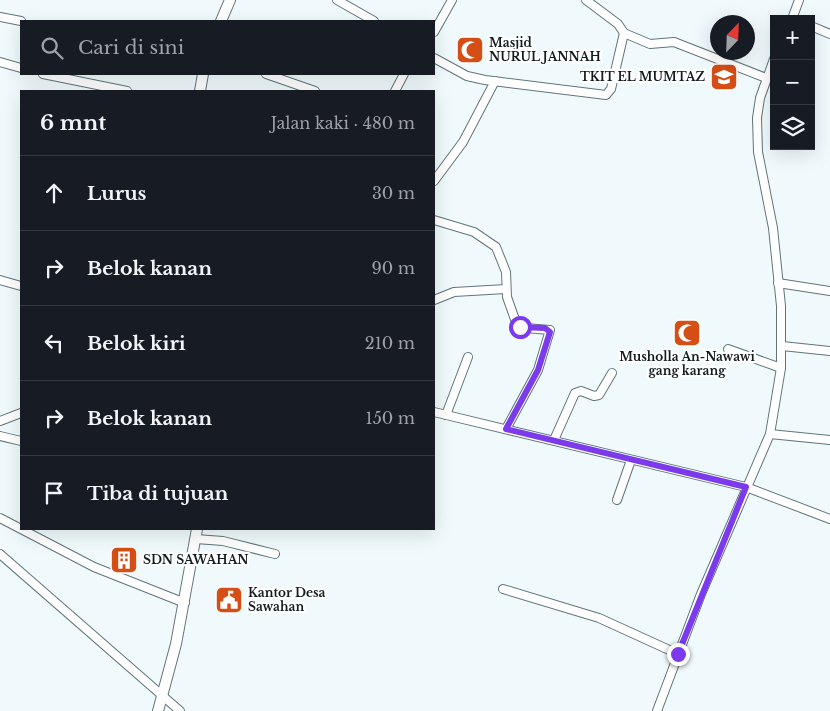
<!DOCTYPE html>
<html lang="id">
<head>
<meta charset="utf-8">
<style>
	:root { --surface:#171b24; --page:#242831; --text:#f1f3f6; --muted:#9ea1a6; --line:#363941 }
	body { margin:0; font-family:"Libre Baskerville",serif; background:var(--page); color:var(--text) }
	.controls { position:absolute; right:15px; top:15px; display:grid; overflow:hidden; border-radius:0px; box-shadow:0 5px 20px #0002 }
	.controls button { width:45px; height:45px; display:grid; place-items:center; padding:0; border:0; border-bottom:1px solid var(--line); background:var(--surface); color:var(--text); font:25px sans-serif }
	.compass { position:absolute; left:710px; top:15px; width:45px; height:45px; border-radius:50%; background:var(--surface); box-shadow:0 5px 20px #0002; rotate:23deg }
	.stop { position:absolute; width:15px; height:15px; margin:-11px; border:4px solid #7c3aed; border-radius:50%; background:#fff }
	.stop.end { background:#7c3aed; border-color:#fff; box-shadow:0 1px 5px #0008 }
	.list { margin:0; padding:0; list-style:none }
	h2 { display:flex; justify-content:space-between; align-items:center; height:65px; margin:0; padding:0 20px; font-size:21px }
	h2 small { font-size:16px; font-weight:400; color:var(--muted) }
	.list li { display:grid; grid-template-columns:32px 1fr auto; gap:15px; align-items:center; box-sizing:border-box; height:75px; padding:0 20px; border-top:1px solid var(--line) }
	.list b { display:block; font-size:19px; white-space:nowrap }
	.list em { font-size:16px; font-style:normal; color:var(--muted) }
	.icon { flex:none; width:28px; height:28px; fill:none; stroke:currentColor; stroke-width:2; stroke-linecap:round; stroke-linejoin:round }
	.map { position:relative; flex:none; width:830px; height:711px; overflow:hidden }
	.search { position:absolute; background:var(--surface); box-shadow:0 5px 20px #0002; left:20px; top:20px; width:415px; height:55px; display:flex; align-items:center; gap:12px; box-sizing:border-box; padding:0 18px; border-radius:0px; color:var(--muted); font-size:19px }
	.panel { position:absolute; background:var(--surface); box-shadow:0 5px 20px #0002; left:20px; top:90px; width:415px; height:440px; border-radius:0px }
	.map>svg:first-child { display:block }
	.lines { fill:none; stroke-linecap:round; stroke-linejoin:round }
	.minor-casing { stroke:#5f757c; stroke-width:10 }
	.tertiary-casing { stroke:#5f757c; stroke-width:12 }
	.minor { stroke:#fff; stroke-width:8 }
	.tertiary { stroke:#fff; stroke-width:10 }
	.route { stroke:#7c3aed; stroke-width:6 }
	.labels { text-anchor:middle; stroke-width:4.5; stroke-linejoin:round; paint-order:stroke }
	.poi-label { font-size:12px; font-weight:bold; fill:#121b1e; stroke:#fff; text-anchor:start }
</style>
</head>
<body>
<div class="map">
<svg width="830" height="711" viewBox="0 0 830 711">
	<rect width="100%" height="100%" fill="#f0fafd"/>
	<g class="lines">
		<g class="minor-casing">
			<g id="minor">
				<path d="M 337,0 L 374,21"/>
				<path d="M 0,17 L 21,21"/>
				<path d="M 792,19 L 799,0"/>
				<path d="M 811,26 L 830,34"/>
				<path d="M 434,32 L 452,0"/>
				<path d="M 624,33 L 650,44 L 674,42 L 766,78"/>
				<path d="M 434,58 L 467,76 L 485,80 L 606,95 L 611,89 L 624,33 L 618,24 L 586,0"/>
				<path d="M 0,62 L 21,68"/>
				<path d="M 43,74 L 127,91"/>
				<path d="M 266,74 L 315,91"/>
				<path d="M 395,91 L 404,74"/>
				<path d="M 434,181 L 463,142 L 495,81"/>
				<path d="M 434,220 L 474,232 L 496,247 L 506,272 L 507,297 L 517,325 L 525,328 L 550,330 L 538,370 L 506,429"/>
				<path d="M 0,280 L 21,286"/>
				<path d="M 778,283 L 830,291"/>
				<path d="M 434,300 L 454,292 L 506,289"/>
				<path d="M 782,346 L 830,351"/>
				<path d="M 728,349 L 781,368"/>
				<path d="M 434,412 L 746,487 L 830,519"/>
				<path d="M 446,415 L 468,357"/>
				<path d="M 0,421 L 21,413"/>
				<path d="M 770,434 L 830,440"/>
				<path d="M 0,436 L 21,441"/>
				<path d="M 554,440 L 575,393 L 581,391 L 594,396 L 599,395 L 612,373"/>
				<path d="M 617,500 L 631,460"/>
				<path d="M 0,518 L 94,567 L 185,603"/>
				<path d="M 196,539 L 223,541 L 275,554"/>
				<path d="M 0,554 L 180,711"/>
				<path d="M 503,589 L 599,618 L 678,654"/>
				<path d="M 657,711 L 701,594 L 770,434 L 781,368 L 781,306 L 773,228 L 758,152 L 757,118 L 760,98 L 774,59"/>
			</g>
		</g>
		<g class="tertiary-casing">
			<g id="tertiary">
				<path d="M 221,21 L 230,0"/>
				<path d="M 200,91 L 203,74"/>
				<path d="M 158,711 L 176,644 L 197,529"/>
			</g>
		</g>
		<use href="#minor" class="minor"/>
		<use href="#tertiary" class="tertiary"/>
	</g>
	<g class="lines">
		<path class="route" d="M 520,327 L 545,328 L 550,332 L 538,370 L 506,429 L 746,487 L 678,654"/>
	</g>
	<defs>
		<g id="mosque-square" transform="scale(1.4375)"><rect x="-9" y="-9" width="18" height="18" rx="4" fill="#d44e15" stroke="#fff"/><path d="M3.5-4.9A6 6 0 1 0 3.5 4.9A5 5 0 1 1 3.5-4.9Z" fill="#fff"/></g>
		<g id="school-square" transform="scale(1.4375)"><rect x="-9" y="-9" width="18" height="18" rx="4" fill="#d44e15" stroke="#fff"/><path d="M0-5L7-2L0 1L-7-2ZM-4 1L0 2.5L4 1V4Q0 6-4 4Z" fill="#fff"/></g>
		<g id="building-square" transform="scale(1.4375)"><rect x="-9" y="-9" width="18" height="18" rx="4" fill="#d44e15" stroke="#fff"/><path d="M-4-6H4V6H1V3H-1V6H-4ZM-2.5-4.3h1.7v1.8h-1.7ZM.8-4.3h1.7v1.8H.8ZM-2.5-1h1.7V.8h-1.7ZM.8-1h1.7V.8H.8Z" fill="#fff"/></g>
		<g id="civic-square" transform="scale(1.4375)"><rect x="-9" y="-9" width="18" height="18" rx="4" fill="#d44e15" stroke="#fff"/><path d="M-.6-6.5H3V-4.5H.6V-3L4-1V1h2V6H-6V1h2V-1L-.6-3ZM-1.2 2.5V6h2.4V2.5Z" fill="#fff"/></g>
	</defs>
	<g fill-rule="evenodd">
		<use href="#mosque-square" x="470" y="50"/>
		<use href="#school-square" x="724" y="77"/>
		<use href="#mosque-square" x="687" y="333"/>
		<use href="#building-square" x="124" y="560"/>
		<use href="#civic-square" x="229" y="600"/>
	</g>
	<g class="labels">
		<g class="poi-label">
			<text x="489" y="47">Masjid<tspan x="489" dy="14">NURUL JANNAH</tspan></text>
			<text x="705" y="81" text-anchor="end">TKIT EL MUMTAZ</text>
			<text x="687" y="361" text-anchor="middle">Musholla An-Nawawi<tspan x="687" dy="14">gang karang</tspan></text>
			<text x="143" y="564">SDN SAWAHAN</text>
			<text x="248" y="597">Kantor Desa<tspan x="248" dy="14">Sawahan</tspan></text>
		</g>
	</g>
</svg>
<div class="controls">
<button>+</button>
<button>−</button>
<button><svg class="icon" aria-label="layers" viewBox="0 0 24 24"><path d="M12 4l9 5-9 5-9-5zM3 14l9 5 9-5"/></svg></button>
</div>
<svg class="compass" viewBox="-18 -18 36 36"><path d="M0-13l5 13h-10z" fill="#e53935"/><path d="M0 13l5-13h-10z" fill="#9ea1a6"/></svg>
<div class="stop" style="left:520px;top:327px"></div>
<div class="stop end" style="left:678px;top:654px"></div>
<div class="search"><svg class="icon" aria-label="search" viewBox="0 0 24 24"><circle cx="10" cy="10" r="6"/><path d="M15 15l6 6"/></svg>Cari di sini</div>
<section class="panel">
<h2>6 mnt<small>Jalan kaki · 480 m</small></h2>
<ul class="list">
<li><svg class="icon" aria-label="ahead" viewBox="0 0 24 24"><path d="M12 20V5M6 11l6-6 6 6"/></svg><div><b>Lurus</b></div><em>30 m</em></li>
<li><svg class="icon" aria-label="right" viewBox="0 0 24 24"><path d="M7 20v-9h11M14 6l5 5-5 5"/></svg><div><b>Belok kanan</b></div><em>90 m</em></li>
<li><svg class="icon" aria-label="left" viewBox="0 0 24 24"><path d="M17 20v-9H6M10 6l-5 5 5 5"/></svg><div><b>Belok kiri</b></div><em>210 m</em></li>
<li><svg class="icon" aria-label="right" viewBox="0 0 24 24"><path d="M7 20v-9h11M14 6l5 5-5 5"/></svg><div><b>Belok kanan</b></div><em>150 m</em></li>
<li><svg class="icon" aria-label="arrive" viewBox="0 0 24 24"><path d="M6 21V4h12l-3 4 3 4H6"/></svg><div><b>Tiba di tujuan</b></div></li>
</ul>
</section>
</div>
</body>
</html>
